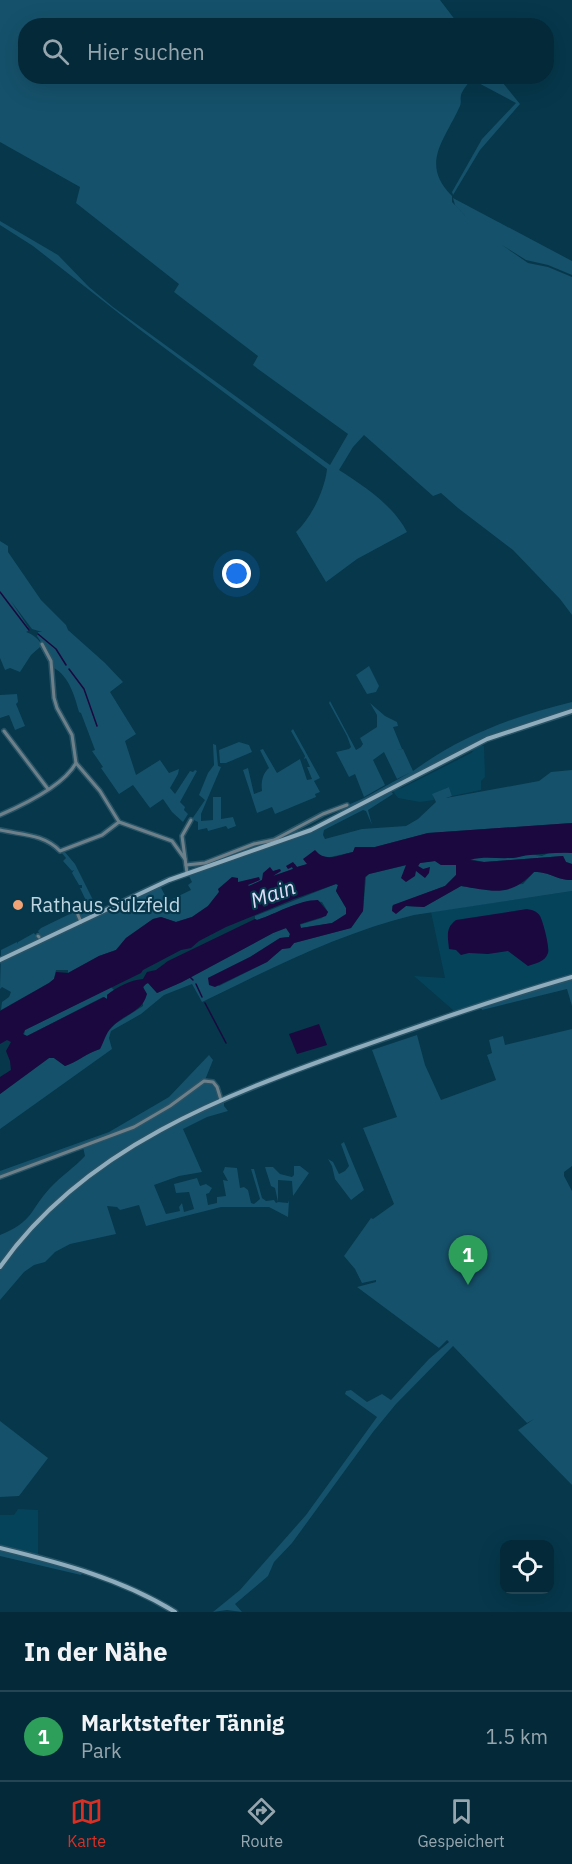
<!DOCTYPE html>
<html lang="de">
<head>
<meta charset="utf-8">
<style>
	:root { --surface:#042938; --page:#123543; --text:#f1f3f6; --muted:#97a6ae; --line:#254553; --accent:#d93025 }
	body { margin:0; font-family:"IBM Plex Sans",sans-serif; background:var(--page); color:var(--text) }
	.controls { position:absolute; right:18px; bottom:18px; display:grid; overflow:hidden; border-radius:12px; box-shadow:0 6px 24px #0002 }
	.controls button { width:54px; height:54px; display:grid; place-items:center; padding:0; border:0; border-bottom:2px solid var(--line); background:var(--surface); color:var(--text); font:30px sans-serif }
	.you { position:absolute; left:237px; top:574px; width:21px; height:21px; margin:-15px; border:4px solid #fff; border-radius:50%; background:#1a73e8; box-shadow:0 0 0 9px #1a73e833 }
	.badge { display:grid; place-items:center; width:39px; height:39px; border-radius:50%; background:var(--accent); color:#fff; font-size:20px; font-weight:700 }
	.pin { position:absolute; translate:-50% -50px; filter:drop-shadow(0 2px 3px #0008) }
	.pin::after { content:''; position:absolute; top:32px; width:21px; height:18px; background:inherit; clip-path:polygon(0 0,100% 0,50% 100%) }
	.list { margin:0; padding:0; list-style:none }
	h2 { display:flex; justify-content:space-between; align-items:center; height:78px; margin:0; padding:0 24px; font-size:26px }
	h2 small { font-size:20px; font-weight:400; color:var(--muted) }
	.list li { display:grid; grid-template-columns:39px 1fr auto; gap:18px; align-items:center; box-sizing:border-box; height:90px; padding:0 24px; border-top:2px solid var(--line) }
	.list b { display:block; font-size:22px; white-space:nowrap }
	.list p { margin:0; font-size:20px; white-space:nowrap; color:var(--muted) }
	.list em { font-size:20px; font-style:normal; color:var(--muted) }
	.icon { flex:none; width:33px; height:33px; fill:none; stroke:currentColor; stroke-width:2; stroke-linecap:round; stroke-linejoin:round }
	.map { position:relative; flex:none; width:572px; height:1612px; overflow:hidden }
	.search { position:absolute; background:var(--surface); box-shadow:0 6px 24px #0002; left:18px; right:18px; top:18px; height:66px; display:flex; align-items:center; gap:15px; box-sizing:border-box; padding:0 21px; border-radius:24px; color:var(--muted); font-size:22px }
	.sheet { height:168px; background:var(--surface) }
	nav { display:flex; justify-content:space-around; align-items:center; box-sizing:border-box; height:84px; border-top:2px solid var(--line); background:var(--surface); font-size:16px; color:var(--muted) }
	nav a { display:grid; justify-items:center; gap:3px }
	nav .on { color:var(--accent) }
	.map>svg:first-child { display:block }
	.built { fill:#05435b }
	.green { fill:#15516b }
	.water { fill:#1a083e; fill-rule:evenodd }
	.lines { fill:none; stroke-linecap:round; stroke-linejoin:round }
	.stream { stroke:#1a083e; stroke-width:1.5 }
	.minor-casing { stroke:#275366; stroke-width:6 }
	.secondary-casing { stroke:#275366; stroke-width:7 }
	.minor { stroke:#6d808a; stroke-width:3 }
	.secondary { stroke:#8eacbc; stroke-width:4 }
	.poi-dot { fill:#efa376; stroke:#06374b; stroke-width:2 }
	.labels { text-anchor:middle; stroke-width:4.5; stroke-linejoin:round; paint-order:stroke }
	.poi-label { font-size:20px; fill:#bed5e2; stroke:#06374b; text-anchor:start }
	.water-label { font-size:21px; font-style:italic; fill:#e0ddf8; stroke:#06374b }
</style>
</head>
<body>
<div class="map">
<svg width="572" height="1612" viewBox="0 0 572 1612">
	<rect width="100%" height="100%" fill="#06374b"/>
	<g class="built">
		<path d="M 478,745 L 484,746 L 485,777 L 481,781 L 481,790 L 452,796 L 449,787 L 433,794 L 434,800 L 420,802 L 398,798 L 392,790 L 402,788 L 473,752 L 471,749 Z"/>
		<path d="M 572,891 L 572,977 L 454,1014 L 453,1010 L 414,976 L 445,978 L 431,912 Z"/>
		<path d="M 18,1509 L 38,1510 L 38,1557 L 0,1548 L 0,1515 L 14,1515 Z"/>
	</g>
	<g class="green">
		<path d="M 0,0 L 440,0 L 459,25 L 26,26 L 26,76 L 498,77 L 520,104 L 480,150 L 453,195 L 452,192 L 482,139 L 516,103 L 471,79 C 468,84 463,89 461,95 C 460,100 462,103 459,108 C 444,141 420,164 452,196 L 452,202 L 474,225 L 455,205 L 453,198 L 572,261 L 572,275 L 548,265 L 526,260 L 502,245 L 528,263 L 548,267 L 572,277 L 572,615 L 560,599 L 513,550 L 458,508 L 441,493 L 433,496 L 364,435 L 353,447 L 339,470 C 364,486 393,505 407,532 L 357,559 L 326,582 L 296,532 C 312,517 325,489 327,469 L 139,329 L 33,246 L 0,225 L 0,221 L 58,255 L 89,287 L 113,307 L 330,465 L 348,434 L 258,369 L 253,365 L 258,356 L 174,292 L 179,284 L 76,203 L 80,187 L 0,142 Z"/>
		<path d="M 0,541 L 8,546 L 8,552 L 41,600 L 66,625 L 68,630 L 105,663 L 123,682 L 110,692 L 136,734 L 125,741 L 136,775 L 160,760 L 169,773 L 179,769 L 178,774 L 170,788 L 175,794 L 190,771 L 193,772 L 195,770 L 197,771 L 180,802 L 185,807 L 184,810 L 188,814 L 183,822 L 172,812 L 163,799 L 150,808 L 133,785 L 119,794 L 101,768 L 103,767 L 92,751 L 95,750 L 81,713 L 79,712 C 75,697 69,676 54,668 L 51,657 L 37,636 L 38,632 L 42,632 L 32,629 L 11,601 L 30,630 L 26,632 C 41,637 47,652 51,667 L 40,647 L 31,655 L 20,672 L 10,668 L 5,670 L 0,658 Z"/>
		<path d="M 369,666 L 379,686 L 376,692 L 367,694 L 356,675 Z"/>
		<path d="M 17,694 L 18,702 L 16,704 L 25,726 L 15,730 L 9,715 L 0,718 L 0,695 Z"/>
		<path d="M 330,701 L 356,750 L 361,747 L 363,744 L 360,738 L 377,727 L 377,715 L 370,703 L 385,716 L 397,722 L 398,726 L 393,727 L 402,749 L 395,750 L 403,749 L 413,771 C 461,736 514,716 572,702 L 572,711 L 503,732 L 330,819 L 330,817 L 342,811 L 341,808 L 364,798 L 411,772 L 397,779 L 384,752 L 373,760 L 385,785 L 364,797 L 355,774 L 349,777 L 336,752 L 349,749 L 351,747 L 347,736 L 329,703 Z"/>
		<path d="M 293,729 L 320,778 L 314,781 L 320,792 L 315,794 L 316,797 L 275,814 L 272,807 L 257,813 L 243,770 L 248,768 L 254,794 L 262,791 C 261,783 262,774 269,768 L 260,750 L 263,749 L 277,773 L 300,759 L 307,780 L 312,779 L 307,767 L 310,767 L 306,758 L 304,759 L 305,756 L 291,731 Z"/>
		<path d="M 239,742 L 249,745 L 252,752 L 226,763 L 220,763 L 219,750 Z"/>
		<path d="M 213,744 L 216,745 L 218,766 L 221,767 L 201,814 L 201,821 L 213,820 L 213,797 L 221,797 L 221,819 L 233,817 L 236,826 L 228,829 L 226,826 L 208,831 L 207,828 L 198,830 L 198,822 L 192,819 L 205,800 L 199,795 L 208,773 L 214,765 Z"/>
		<path d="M 572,770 L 572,823 L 428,833 L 375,847 L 355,847 L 353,852 L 326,858 L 314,853 L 307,862 L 308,864 L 297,867 L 295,864 L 288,869 L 292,867 L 293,869 L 273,876 L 280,869 C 271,871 266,878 258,882 C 246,888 233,889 219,892 L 208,906 L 192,917 L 176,922 L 161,917 L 153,919 L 126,938 L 116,950 L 99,956 L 68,973 L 68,970 L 56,970 L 54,979 L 49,983 L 1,1010 L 2,1002 L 9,997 L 11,992 L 2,987 L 0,989 L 1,950 L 17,942 L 18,944 L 18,942 L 34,933 L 37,937 L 40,935 L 38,931 L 41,928 L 88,905 L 80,888 L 82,888 L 82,885 L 79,885 L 72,873 L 74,870 L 72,871 L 63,861 L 66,858 L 60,851 L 64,851 L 75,864 L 95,904 L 94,908 L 96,914 L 159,884 L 168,901 L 191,890 L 188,885 L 192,882 L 188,874 L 289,841 L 336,820 L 391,791 L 393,794 L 368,810 L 372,825 L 366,811 L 363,810 L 324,830 L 323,835 L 325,839 L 362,829 L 406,826 L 418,819 L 436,802 L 432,794 L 449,787 L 452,796 L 446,798 L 539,781 L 551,772 Z"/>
		<path d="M 551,852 L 572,853 L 572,864 L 566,862 L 563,856 L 484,862 L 469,859 L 491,856 L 513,858 L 529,854 L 542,856 Z"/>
		<path d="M 435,861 L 441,865 L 456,865 L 456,875 L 445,886 L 392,906 L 392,911 L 406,906 L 424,907 L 461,886 L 473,888 L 523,884 L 534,872 C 551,872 556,880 572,880 L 572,891 L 414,915 C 340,933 270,969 202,1002 L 192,984 L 164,995 L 141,1014 L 111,1031 L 109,1038 L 112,1049 L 0,1129 L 0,1094 L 49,1058 L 54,1058 L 65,1066 C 77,1062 87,1053 100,1049 L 103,1037 L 115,1024 L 143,1006 C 143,998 140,986 148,983 L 157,993 L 182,982 L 273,933 L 286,928 L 290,934 L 289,937 L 280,938 L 250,957 L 208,978 L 219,986 L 267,962 L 282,949 L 290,948 L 294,943 L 351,928 L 363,911 L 366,877 L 369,874 L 407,865 L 416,871 L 423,869 L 418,866 L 420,863 Z"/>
		<path d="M 336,884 L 338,885 L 336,891 L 346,908 L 346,915 L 332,923 L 301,928 L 299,925 L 322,918 L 328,912 L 322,902 C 301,898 277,914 257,920 L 255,919 L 255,916 Z"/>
		<path d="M 572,977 L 572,1006 L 567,989 L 482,1010 L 481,1007 L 462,1014 L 462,1011 Z"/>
		<path d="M 111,987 L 114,990 L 107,995 L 107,999 L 103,997 L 27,1036 L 24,1035 L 25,1030 Z"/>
		<path d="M 572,1029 L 572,1166 L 564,1172 L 564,1176 L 572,1191 L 572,1485 L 518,1430 L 534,1419 L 527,1423 L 453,1346 L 396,1404 L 373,1432 L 292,1543 L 274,1562 L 268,1576 L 235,1604 L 242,1612 L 227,1610 L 213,1612 L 240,1590 L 306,1515 L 377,1417 L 345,1394 L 346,1391 L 351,1390 L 367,1402 L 382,1394 L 391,1400 L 429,1359 L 449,1342 L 447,1340 L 439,1348 L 357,1287 L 376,1282 L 376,1280 L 362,1283 L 355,1269 L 344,1256 L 371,1218 L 373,1219 L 394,1204 L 363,1128 L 397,1117 L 372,1050 L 417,1035 L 425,1065 L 441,1100 L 496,1080 L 487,1055 L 492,1053 L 489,1040 L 503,1036 L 505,1045 Z"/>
		<path d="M 209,1055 L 213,1060 L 205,1080 L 213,1082 L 217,1087 L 221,1099 L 224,1099 L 224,1106 L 228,1111 L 207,1117 L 183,1129 L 202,1172 L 179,1176 L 154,1185 L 166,1214 L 180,1211 L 179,1207 L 182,1203 L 184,1212 L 194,1209 L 189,1192 L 176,1193 L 174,1184 L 197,1178 L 200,1186 L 206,1184 L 212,1188 L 209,1193 L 206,1194 L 208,1205 L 217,1203 L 217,1197 L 226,1196 L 223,1180 L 228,1181 L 223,1172 L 225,1167 L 237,1168 L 240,1188 L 244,1187 L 248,1190 L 251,1203 L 254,1204 L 260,1199 L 251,1169 L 254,1169 L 262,1198 L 266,1201 L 274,1200 L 276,1203 L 278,1202 L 275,1188 L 271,1186 L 265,1167 L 273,1167 L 280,1174 L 292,1177 L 294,1175 L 294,1166 L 300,1166 L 309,1173 L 293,1196 L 292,1181 L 278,1180 L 278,1202 L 288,1203 L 289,1200 L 288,1217 L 269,1207 L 221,1207 L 146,1226 L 139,1205 L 120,1210 L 117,1207 L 107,1206 L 116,1234 L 70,1244 L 55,1252 L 45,1262 L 34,1265 L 24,1272 L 0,1300 L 0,1235 C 34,1221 29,1211 50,1188 C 61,1176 75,1167 85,1156 L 83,1147 L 0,1177 L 0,1171 L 109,1132 L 169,1097 Z"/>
		<path d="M 344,1142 L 364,1190 L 351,1200 L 335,1179 L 332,1166 L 328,1159 L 333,1162 L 339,1174 L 345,1171 L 349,1166 L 341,1144 Z"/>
		<path d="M 0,1421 L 48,1458 L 19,1496 L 0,1497 Z"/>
		<path d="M 0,1548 L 84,1571 L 81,1575 L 0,1556 Z"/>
	</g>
	<g class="water">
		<path d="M 572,823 L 572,853 C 557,852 545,854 530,855 C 524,855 518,858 512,858 C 497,859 484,856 470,860 L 484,862 L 563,856 L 566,862 L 572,864 L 572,880 C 556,880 551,872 534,872 C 509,898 493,891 461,886 L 424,907 L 406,906 L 396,914 L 392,911 L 393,905 L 445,886 L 456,875 L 456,865 L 441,865 L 435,861 L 420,863 L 418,866 L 423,869 L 430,867 L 429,873 L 425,878 L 416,871 L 415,876 L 406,882 L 401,878 L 406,865 L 369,874 L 365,877 L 363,911 L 351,928 L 294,943 L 290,948 L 282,949 L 267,962 L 215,987 L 209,985 L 208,978 L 250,957 L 280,938 L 289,937 L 290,934 L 286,928 L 273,933 L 182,982 L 157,993 L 148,983 L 146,984 L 143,987 L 147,994 C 143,1011 127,1013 115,1024 C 106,1031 105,1040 100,1049 C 87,1053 77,1062 65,1066 L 54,1058 L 49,1058 L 0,1094 L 0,1077 L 11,1070 L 10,1061 L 6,1051 L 11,1042 L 7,1040 L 0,1044 L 0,1011 L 49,983 L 54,979 L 56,972 L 68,973 L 99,956 L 116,950 L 126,938 L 153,919 L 161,917 L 176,922 L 192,917 L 208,906 L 219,892 L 218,889 L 232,877 L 238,878 L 238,882 L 259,877 L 260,880 L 248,885 L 249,886 L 262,880 L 263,873 L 270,867 L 273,871 L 280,869 L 281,871 L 273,876 L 293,869 L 292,867 L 288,869 L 286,866 L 293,862 L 297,867 L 307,864 L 303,859 L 315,850 C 326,863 338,855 353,852 L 355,847 L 375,847 L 428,833 ZM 336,884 L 338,885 L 336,891 L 346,908 L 346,914 L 332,923 L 301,928 L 300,924 L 326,916 L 328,912 L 318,900 C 298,900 276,914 257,920 L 255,919 L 168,961 L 156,970 L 147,972 L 143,979 C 130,980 117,987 107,995 L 107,999 L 104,997 L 27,1036 L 23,1034 L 25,1030 L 141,973 L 143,970 L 181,950 L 191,948 L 199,941 L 226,927 L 294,899 Z"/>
		<path d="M 527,909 C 532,910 537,911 540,916 C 543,921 550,948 548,953 C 545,962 536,963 528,966 L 508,951 L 488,954 L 469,953 L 461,955 L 456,950 L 449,949 C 448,937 445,928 456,920 Z"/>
		<path d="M 319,1024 L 327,1045 L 297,1054 L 289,1034 Z"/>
	</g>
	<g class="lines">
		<g class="stream">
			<path d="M 0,592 L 29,630"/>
			<path d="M 38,634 L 56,649 L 66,665"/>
			<path d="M 69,669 L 84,689 L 97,726"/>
			<path d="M 190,977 L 193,980"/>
			<path d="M 196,984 L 202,997"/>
			<path d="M 205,1003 L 226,1043"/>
		</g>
		<g class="minor-casing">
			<g id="minor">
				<path d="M 4,731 L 48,789"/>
				<path d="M 76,763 L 100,791 L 119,822"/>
				<path d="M 0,815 C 23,805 64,785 76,763 L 72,735 L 57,708 L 54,698 L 51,661 L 42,644"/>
				<path d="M 119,822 L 172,841 L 185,859"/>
				<path d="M 0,830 C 22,835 44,834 60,851 L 102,835 L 119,822"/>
				<path d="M 186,865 L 205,863 L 254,844 L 274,840 L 323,814 L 347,805"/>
				<path d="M 187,873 L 182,836 L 191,820"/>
				<path d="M 75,908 L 81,922"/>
				<path d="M 38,936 L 39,937"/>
				<path d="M 0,1177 L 134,1127 L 170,1106 L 204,1081 L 213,1082 L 217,1087 L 221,1100"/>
			</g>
		</g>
		<g class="secondary-casing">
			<g id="secondary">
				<path d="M 0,960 L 169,880 L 311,830 L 487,739 L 572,711"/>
				<path d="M 0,1267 C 84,1147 225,1095 357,1048 C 428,1023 499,998 572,977"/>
				<path d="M 0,1548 C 61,1563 122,1579 175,1612"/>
			</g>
		</g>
		<use href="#minor" class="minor"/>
		<use href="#secondary" class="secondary"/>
	</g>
	<circle class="poi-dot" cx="18" cy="905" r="6"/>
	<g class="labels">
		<g class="poi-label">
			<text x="30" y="912">Rathaus Sulzfeld</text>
		</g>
		<g class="water-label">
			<text transform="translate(273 894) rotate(-19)" y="7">Main</text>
		</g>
	</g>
</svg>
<div class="controls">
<button><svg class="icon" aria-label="locate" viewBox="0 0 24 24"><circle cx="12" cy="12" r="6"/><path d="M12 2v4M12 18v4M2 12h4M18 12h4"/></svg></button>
</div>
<div class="you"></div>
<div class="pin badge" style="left:468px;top:1285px;background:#2e9e5b">1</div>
<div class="search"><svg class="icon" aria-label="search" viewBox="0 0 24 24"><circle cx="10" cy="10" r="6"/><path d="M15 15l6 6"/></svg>Hier suchen</div>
</div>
<section class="sheet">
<h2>In der Nähe<small></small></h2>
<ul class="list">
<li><span class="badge" style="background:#2e9e5b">1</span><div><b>Marktstefter Tännig</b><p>Park</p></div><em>1.5 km</em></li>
</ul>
</section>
<nav>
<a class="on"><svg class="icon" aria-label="map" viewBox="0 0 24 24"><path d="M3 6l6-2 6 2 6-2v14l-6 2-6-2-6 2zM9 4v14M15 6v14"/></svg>Karte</a>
<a><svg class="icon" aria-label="directions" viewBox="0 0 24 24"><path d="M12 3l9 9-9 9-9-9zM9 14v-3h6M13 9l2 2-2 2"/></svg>Route</a>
<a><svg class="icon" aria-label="saved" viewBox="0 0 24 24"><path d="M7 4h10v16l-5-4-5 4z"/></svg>Gespeichert</a>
</nav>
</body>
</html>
